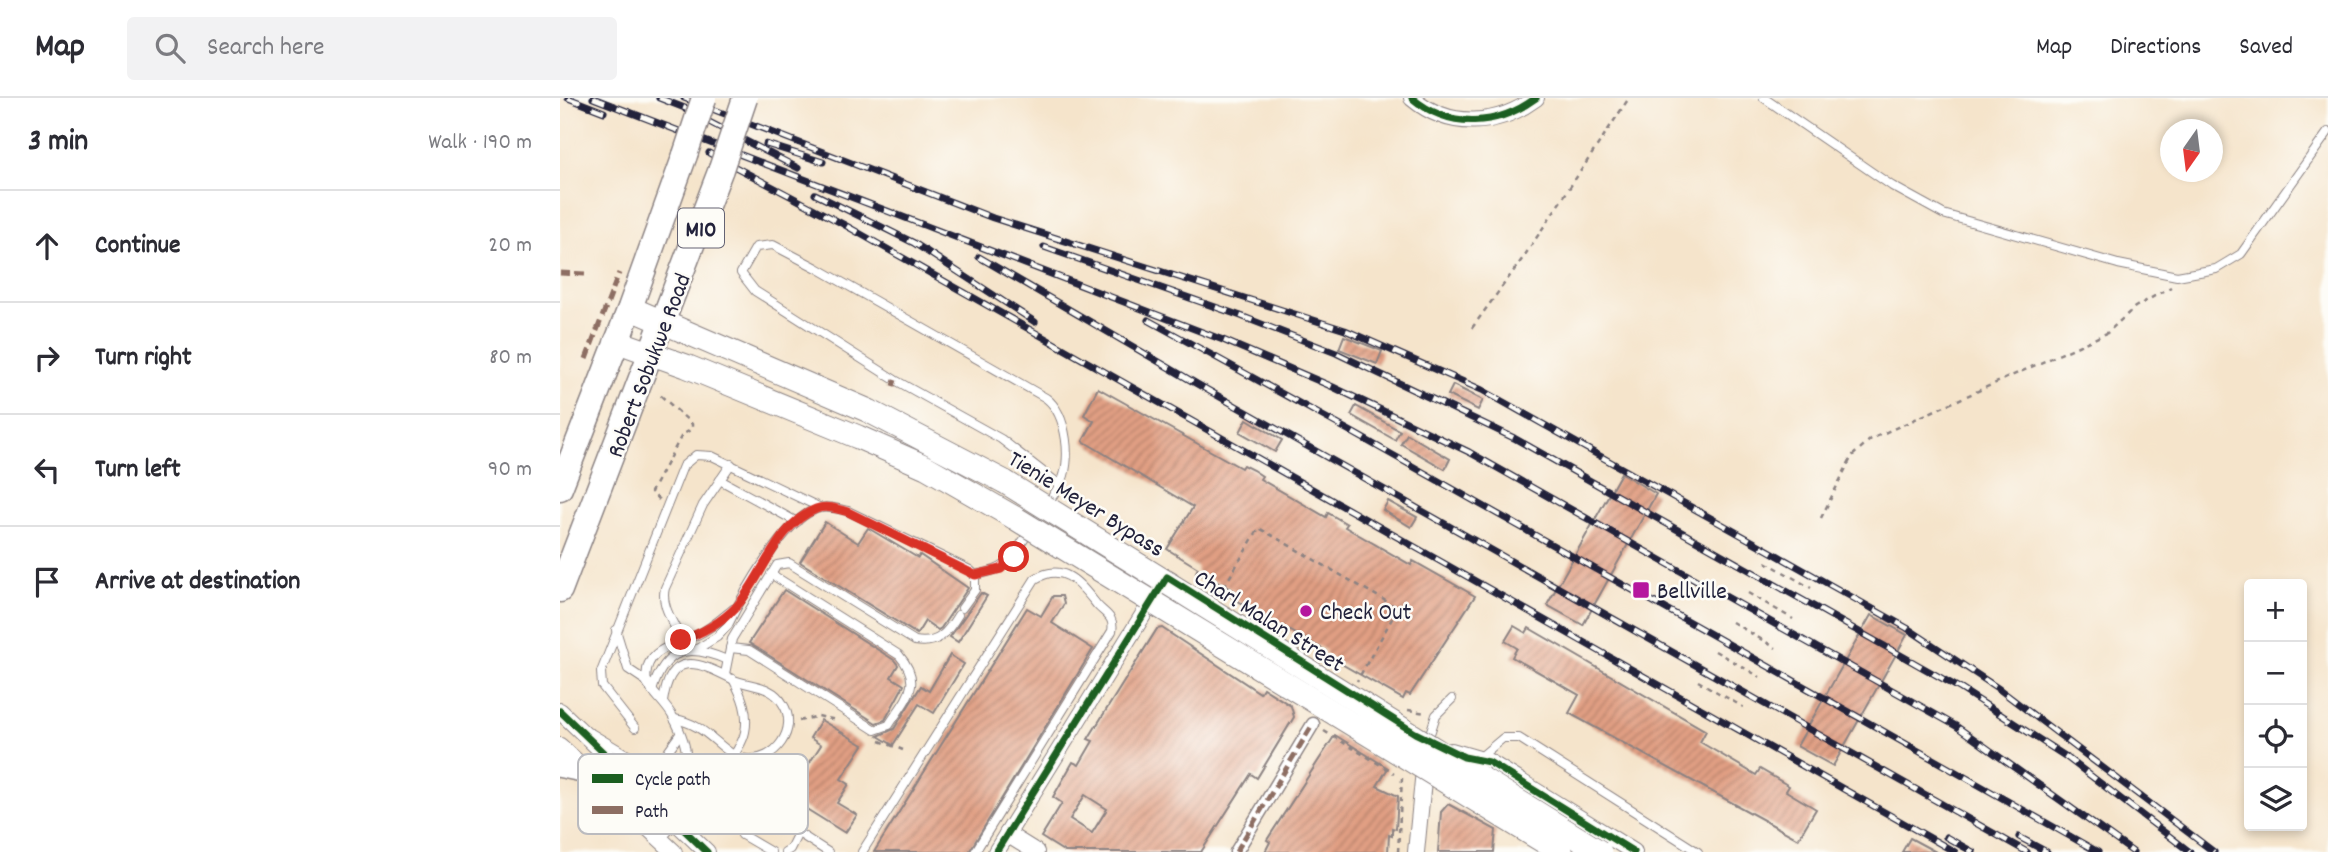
<!DOCTYPE html>
<html lang="en">
<head>
<meta charset="utf-8">
<style>
	:root { --surface:#fff; --page:#f2f2f3; --text:#2b2b33; --muted:#7c7c81; --line:#e1e1e2 }
	body { margin:0; font-family:Dekko,sans-serif; background:var(--page); color:var(--text) }
	.controls { position:absolute; right:21px; bottom:21px; display:grid; overflow:hidden; border-radius:7px; box-shadow:0 4px 10px #0003 }
	.controls button { width:63px; height:63px; display:grid; place-items:center; padding:0; border:0; border-bottom:2px solid var(--line); background:var(--surface); color:var(--text); font:35px sans-serif }
	.compass { position:absolute; left:1600px; top:21px; width:63px; height:63px; border-radius:50%; background:var(--surface); box-shadow:0 4px 10px #0003; rotate:194deg }
	.stop { position:absolute; width:21px; height:21px; margin:-16px; border:5px solid #d93025; border-radius:50%; background:#fff }
	.stop.end { background:#d93025; border-color:#fff; box-shadow:0 2px 7px #0008 }
	.list { margin:0; padding:0; list-style:none }
	h2 { display:flex; justify-content:space-between; align-items:center; height:91px; margin:0; padding:0 28px; font-size:30px }
	h2 small { font-size:23px; font-weight:400; color:var(--muted) }
	.list li { display:grid; grid-template-columns:46px 1fr auto; gap:21px; align-items:center; box-sizing:border-box; height:112px; padding:0 28px; border-top:2px solid var(--line) }
	.list b { display:block; font-size:26px; white-space:nowrap }
	.list em { font-size:23px; font-style:normal; color:var(--muted) }
	.icon { flex:none; width:38px; height:38px; fill:none; stroke:currentColor; stroke-width:2; stroke-linecap:round; stroke-linejoin:round }
	.map { position:relative; flex:none; width:1768px; height:754px; overflow:hidden }
	header { display:flex; align-items:center; gap:42px; box-sizing:border-box; height:98px; padding:0 35px; background:var(--surface); border-bottom:2px solid var(--line) }
	header strong { font-size:33px }
	nav { display:flex; gap:38px; margin-inline-start:auto; font-size:24px }
	.search { width:490px; height:63px; background:var(--page); display:flex; align-items:center; gap:18px; box-sizing:border-box; padding:0 24px; border-radius:7px; color:var(--muted); font-size:26px }
	main { display:flex }
	aside { flex:1; background:var(--surface) }
	.map>svg:first-child { display:block }
	.building { fill:url(#building-hatch); fill-rule:evenodd }
	.lines { fill:none; stroke-linecap:round; stroke-linejoin:round }
	.service-casing { stroke:#8c8383; stroke-width:10 }
	.pedestrian-casing { stroke:#8c8383; stroke-width:15 }
	.minor-casing { stroke:#8c8383; stroke-width:18 }
	.secondary-casing { stroke:#8c8383; stroke-width:25 }
	.primary-casing { stroke:#8c8383; stroke-width:27 }
	.path { stroke:#8c8383; stroke-width:2.5; stroke-dasharray:5 5; stroke-linecap:butt }
	.service { stroke:#fff; stroke-width:8 }
	.pedestrian { stroke:#fff; stroke-width:12 }
	.minor { stroke:#fff; stroke-width:16 }
	.secondary { stroke:#fff; stroke-width:23 }
	.primary { stroke:#fff; stroke-width:24 }
	.rail-casing { stroke:#22223b; stroke-width:7 }
	.rail { stroke:#fdfcf7; stroke-width:4.5; stroke-dasharray:13; stroke-linecap:butt }
	.secondary-bridge-casing { stroke:#8c8383; stroke-width:25; stroke-linecap:butt }
	.primary-bridge-casing { stroke:#8c8383; stroke-width:27; stroke-linecap:butt }
	.secondary-bridge { stroke:#fff; stroke-width:23 }
	.primary-bridge { stroke:#fff; stroke-width:24 }
	.quiet { stroke:#8d6e63; stroke-width:5; stroke-dasharray:10 5; stroke-linecap:butt }
	.cycleway-casing { stroke:#fdfcf7; stroke-width:11 }
	.cycleway { stroke:#1b5e20; stroke-width:7 }
	.route { stroke:#d93025; stroke-width:9 }
	.poi-dot { fill:#b5179e; stroke:#fdfcf7; stroke-width:2.5 }
	.labels { text-anchor:middle; stroke-width:5; stroke-linejoin:round; paint-order:stroke }
	.shield { fill:#fdfcf7; stroke:#646373; stroke-width:2 }
	.shield-label { font-size:23px; font-weight:bold; fill:#22223b }
	.street-label { font-size:24px; fill:#22223b; stroke:#fdfcf7 }
	.poi-label { font-size:24px; fill:#22223b; stroke:#fdfcf7; text-anchor:start }
	.key { fill:#fdfcf7; stroke:#bbbbbf; stroke-width:2 }
	.key-label { font-size:19px; fill:#22223b }
</style>
</head>
<body>
<header>
<strong>Map</strong>
<div class="search"><svg class="icon" aria-label="search" viewBox="0 0 24 24"><circle cx="10" cy="10" r="6"/><path d="M15 15l6 6"/></svg>Search here</div>
<nav><a>Map</a><a>Directions</a><a>Saved</a></nav>
</header>
<main>
<aside>
<h2>3 min<small>Walk · 190 m</small></h2>
<ul class="list">
<li><svg class="icon" aria-label="ahead" viewBox="0 0 24 24"><path d="M12 20V5M6 11l6-6 6 6"/></svg><div><b>Continue</b></div><em>20 m</em></li>
<li><svg class="icon" aria-label="right" viewBox="0 0 24 24"><path d="M7 20v-9h11M14 6l5 5-5 5"/></svg><div><b>Turn right</b></div><em>80 m</em></li>
<li><svg class="icon" aria-label="left" viewBox="0 0 24 24"><path d="M17 20v-9H6M10 6l-5 5 5 5"/></svg><div><b>Turn left</b></div><em>90 m</em></li>
<li><svg class="icon" aria-label="arrive" viewBox="0 0 24 24"><path d="M6 21V4h12l-3 4 3 4H6"/></svg><div><b>Arrive at destination</b></div></li>
</ul>
</aside>
<div class="map">
<svg width="1768" height="754" viewBox="0 0 1768 754">
	<defs>
		<pattern id="building-hatch" width="6" height="6" patternUnits="userSpaceOnUse" patternTransform="scale(1.75)"><rect width="6" height="6" fill="#e19f83"/><path d="M-1 1l2-2M0 6l6-6M5 7l2-2" fill="none" stroke="#b6816c"/></pattern>
	</defs>
	<rect width="100%" height="100%" fill="#fdfcf7"/>
	<filter id="ink" filterUnits="userSpaceOnUse"><feTurbulence type="fractalNoise" baseFrequency=".0143" numOctaves="2"/><feDisplacementMap in="SourceGraphic" scale="14" xChannelSelector="R" yChannelSelector="G"/><feConvolveMatrix kernelMatrix="1 2 1 2 8 2 1 2 1" color-interpolation-filters="sRGB"/></filter>
	<filter id="wash" filterUnits="userSpaceOnUse"><feTurbulence type="fractalNoise" baseFrequency=".00686" numOctaves="4" result="noise"/><feDisplacementMap in="SourceGraphic" scale="28" xChannelSelector="R" yChannelSelector="G"/><feGaussianBlur stdDeviation="1.57" result="paint"/><feColorMatrix in="noise" values="0 0 0 0 0 0 0 0 0 0 0 0 0 0 0 0 0 1.4 0 .05"/><feComposite in="paint" operator="in"/></filter>
	<g filter="url(#wash)">
		<rect width="100%" height="100%" fill="#f5e4cb"/>
		<g id="blocks">
			<g class="building">
				<path d="M 784,238 L 822,253 L 817,266 L 779,251 Z"/>
				<path d="M 893,287 L 923,302 L 918,312 L 888,297 Z"/>
				<path d="M 538,290 L 681,370 L 683,367 L 693,372 L 702,378 L 700,381 L 766,419 L 768,415 L 787,426 L 785,429 L 851,467 L 853,463 L 915,498 L 850,597 L 846,595 L 843,601 L 764,556 L 766,553 L 671,499 L 675,493 L 636,474 L 638,470 L 607,451 L 633,409 L 523,343 L 534,323 L 524,317 Z"/>
				<path d="M 796,308 L 840,333 L 835,342 L 791,317 Z"/>
				<path d="M 687,321 L 722,342 L 715,354 L 680,334 Z"/>
				<path d="M 847,336 L 890,361 L 885,371 L 841,346 Z"/>
				<path d="M 1061,375 L 1096,396 L 1023,527 L 987,507 Z"/>
				<path d="M 828,403 L 857,419 L 851,429 L 823,412 Z"/>
				<path d="M 265,424 L 298,445 L 308,430 L 358,460 L 360,457 L 408,490 L 381,530 L 378,532 L 365,523 L 357,536 L 240,464 Z"/>
				<path d="M 224,492 L 334,562 L 338,567 L 331,579 L 344,587 L 325,622 L 316,625 L 189,545 Z"/>
				<path d="M 421,495 L 427,498 L 398,544 L 390,539 Z"/>
				<path d="M 493,498 L 502,498 L 504,506 L 492,525 L 533,551 L 409,754 L 314,754 L 467,510 L 481,518 Z"/>
				<path d="M 1311,517 L 1347,537 L 1273,668 L 1237,648 Z"/>
				<path d="M 954,528 L 966,535 L 969,530 L 1146,633 L 1140,644 L 1196,677 L 1200,671 L 1229,688 L 1226,693 L 1256,711 L 1238,741 L 1009,615 L 1019,597 L 952,559 L 957,550 L 945,543 Z"/>
				<path d="M 602,530 L 700,595 L 703,590 L 731,608 L 734,619 L 697,680 L 691,676 L 641,754 L 505,754 L 481,739 L 502,705 L 493,699 L 513,664 L 519,667 L 533,643 L 528,641 L 597,531 ZM 525,697 L 547,711 L 532,735 L 510,721 Z"/>
				<path d="M 390,557 L 404,566 L 374,615 L 359,606 L 333,647 L 318,638 L 334,631 L 361,588 L 369,593 Z"/>
				<path d="M 261,622 L 303,647 L 281,681 L 289,686 L 277,705 L 297,717 L 285,735 L 224,697 L 236,679 L 239,681 L 261,647 L 250,640 Z"/>
				<path d="M 775,637 L 828,670 L 817,688 L 838,698 L 836,731 L 832,730 L 832,738 L 829,737 L 828,754 L 705,754 L 710,744 L 707,742 Z"/>
				<path d="M 888,706 L 936,732 L 934,754 L 878,754 L 881,714 Z"/>
				<path d="M 1350,740 L 1376,754 L 1342,754 Z"/>
			</g>
		</g>
	</g>
	<g filter="url(#ink)">
		<use href="#blocks" fill-opacity="0" stroke="#8c8383" stroke-width="2"/>
		<g class="lines">
			<g class="service-casing">
				<g id="service">
					<path d="M 1204,0 L 1332,88 L 1383,116 L 1558,166 L 1617,178 L 1656,171 L 1681,156 L 1768,34"/>
					<path d="M 160,382 L 237,424"/>
					<path d="M 415,477 C 436,473 449,469 459,449 L 500,387 C 513,364 507,316 486,300 L 257,170 L 213,147 L 196,149 L 181,175 L 195,193 L 335,282 L 441,341 L 500,387"/>
					<path d="M 56,532 L 68,571 L 89,585"/>
					<path d="M 121,542 C 115,526 100,508 105,490 L 143,407 L 171,366"/>
					<path d="M 170,550 L 189,552 L 315,632 L 329,627 C 346,600 364,586 339,557 L 211,476"/>
					<path d="M 137,551 L 157,539 L 168,527 C 183,496 223,423 256,411 C 266,407 278,411 288,413 L 410,472 L 415,477 L 415,492 L 402,510"/>
					<path d="M 165,576 L 172,541 L 217,467 L 229,465 L 355,543 C 378,547 387,535 398,517"/>
					<path d="M 92,593 C 105,550 128,545 167,562"/>
					<path d="M 103,604 C 110,552 137,563 172,581 C 189,589 212,586 223,606 C 239,631 215,664 187,661 C 162,659 150,626 114,621"/>
					<path d="M 75,630 L 42,588 L 41,574 L 123,368 L 136,357 L 152,358 L 261,410"/>
					<path d="M 31,635 L 83,666 L 103,660 L 120,636"/>
					<path d="M 868,642 L 876,617 L 892,601"/>
					<path d="M 918,661 L 943,640 L 959,640 L 1138,754"/>
					<path d="M 154,681 L 268,754"/>
					<path d="M 85,727 C 119,687 143,673 113,619 C 106,606 94,597 87,585 C 81,551 115,547 137,537 C 150,531 162,520 173,511"/>
					<path d="M 182,737 L 211,754"/>
					<path d="M 101,741 C 122,717 179,663 185,634 C 189,615 182,598 173,581"/>
					<path d="M 225,754 L 230,751 L 238,735"/>
					<path d="M 302,754 L 475,481 C 504,463 520,486 537,507 C 545,516 555,519 552,533 L 415,754"/>
				</g>
			</g>
			<g class="pedestrian-casing">
				<path id="pedestrian" d="M 676,754 L 753,626"/>
			</g>
			<g class="minor-casing">
				<g id="minor">
					<path d="M 852,0 C 890,32 938,28 976,0"/>
					<path d="M 0,613 L 147,754"/>
					<path d="M 0,648 L 114,754"/>
					<path d="M 891,653 L 929,664 L 1074,754"/>
					<path d="M 447,736 L 476,754"/>
					<path d="M 436,754 L 596,496 L 607,479 L 612,482"/>
					<path d="M 856,754 L 865,662"/>
				</g>
			</g>
			<g class="secondary-casing">
				<g id="secondary">
					<path d="M 70,210 L 309,313 L 445,384"/>
					<path d="M 56,243 L 126,268 L 298,339 L 366,369 L 455,420"/>
				</g>
			</g>
			<g class="primary-casing">
				<g id="primary">
					<path d="M 0,390 L 70,210 L 125,57"/>
					<path d="M 0,492 L 161,71"/>
					<path d="M 0,667 L 25,672"/>
				</g>
			</g>
			<g class="path">
				<path d="M 912,230 L 963,160 L 1069,0"/>
				<path d="M 99,402 L 91,394 L 122,337 L 132,331 L 132,326 L 99,296"/>
				<path d="M 1261,420 L 1292,358 L 1311,341 L 1547,235 L 1575,209 L 1611,189"/>
				<path d="M 1206,464 L 1251,490"/>
				<path d="M 1188,495 L 1233,521"/>
				<path d="M 659,497 L 699,430 L 838,510 L 797,583"/>
				<path d="M 1172,524 L 1216,550"/>
				<path d="M 1155,553 L 1200,579"/>
				<path d="M 1138,583 L 1183,609"/>
				<path d="M 848,612 L 866,615"/>
				<path d="M 239,623 L 258,618 L 276,622"/>
				<path d="M 764,633 L 834,675"/>
				<path d="M 320,643 L 343,652"/>
				<path d="M 838,754 L 842,680"/>
			</g>
			<use href="#service" class="service"/>
			<use href="#pedestrian" class="pedestrian"/>
			<use href="#minor" class="minor"/>
			<use href="#secondary" class="secondary"/>
			<use href="#primary" class="primary"/>
			<g class="rail-casing">
				<g id="rail">
					<path d="M 8,0 L 44,14"/>
					<path d="M 33,0 L 663,242 L 773,289 L 909,354 L 1396,628 L 1573,754"/>
					<path d="M 99,0 L 135,14"/>
					<path d="M 124,0 L 433,120 L 785,232 L 922,292 L 1347,530 L 1439,591 L 1654,754"/>
					<path d="M 126,12 L 238,70"/>
					<path d="M 206,46 L 263,64"/>
					<path d="M 149,55 L 283,126 L 1395,754"/>
					<path d="M 255,96 L 354,145 L 475,224"/>
					<path d="M 484,149 L 681,218 L 776,255 L 954,340 L 1401,591 L 1505,658 L 1630,754"/>
					<path d="M 419,159 L 637,286 L 1467,754"/>
					<path d="M 588,222 L 790,333 L 1538,754"/>
					<path d="M 1386,739 L 1413,754"/>
					<path d="M 1459,739 L 1487,754"/>
				</g>
			</g>
			<use href="#rail" class="rail"/>
			<g class="secondary-bridge-casing">
				<g id="secondary-bridge">
					<path d="M 445,384 L 1040,754"/>
					<path d="M 455,420 L 1001,754"/>
				</g>
			</g>
			<g class="primary-bridge-casing">
				<g id="primary-bridge">
					<path d="M 125,57 L 144,0"/>
					<path d="M 161,71 L 185,0"/>
				</g>
			</g>
			<use href="#secondary-bridge" class="secondary-bridge"/>
			<use href="#primary-bridge" class="primary-bridge"/>
			<g class="quiet">
				<path d="M 0,175 L 26,176"/>
				<path d="M 26,261 L 59,175"/>
				<path d="M 333,288 L 335,282"/>
				<path d="M 676,754 L 753,626"/>
			</g>
			<g class="cycleway-casing">
				<g id="cycleway">
					<path d="M 852,0 C 890,32 938,28 976,0"/>
					<path d="M 0,613 L 147,754"/>
					<path d="M 436,754 L 607,479 L 855,635 L 904,659 L 929,664 L 1074,754"/>
				</g>
			</g>
			<use href="#cycleway" class="cycleway"/>
		</g>
	</g>
	<g class="lines" filter="url(#ink)">
		<path class="route" d="M 121,542 C 141,536 163,523 177,508 C 203,479 216,427 256,411 C 266,407 278,411 288,414 L 415,477 L 441,471 L 454,459"/>
	</g>
	<g class="poi-dot">
		<rect x="1072" y="483" width="18" height="18" rx="3.5"/>
		<circle cx="746" cy="513" r="7"/>
	</g>
	<g class="labels">
		<rect class="shield" x="118" y="110.5" width="46" height="39" rx="5"/>
		<g class="shield-label">
			<text x="141" y="138">M10</text>
		</g>
		<g class="street-label">
			<text transform="translate(88 267) rotate(-69)" y="8">Robert Sobukwe Road</text>
			<text transform="translate(527 405) rotate(32)" y="8">Tienie Meyer Bypass</text>
			<text transform="translate(710 522) rotate(32)" y="8">Charl Malan Street</text>
		</g>
		<g class="poi-label">
			<text x="1097" y="500">Bellville</text>
			<text x="760" y="521">Check Out</text>
		</g>
	</g>
	<rect x="18" y="656" width="230" height="80" rx="10" class="key"/>
	<rect x="32" y="676" width="31" height="9" fill="#1b5e20"/>
	<rect x="32" y="708" width="31" height="8" fill="#8d6e63"/>
	<g class="key-label">
		<text x="75" y="687">Cycle path</text>
		<text x="75" y="719">Path</text>
	</g>
</svg>
<div class="controls">
<button>+</button>
<button>−</button>
<button><svg class="icon" aria-label="locate" viewBox="0 0 24 24"><circle cx="12" cy="12" r="6"/><path d="M12 2v4M12 18v4M2 12h4M18 12h4"/></svg></button>
<button><svg class="icon" aria-label="layers" viewBox="0 0 24 24"><path d="M12 4l9 5-9 5-9-5zM3 14l9 5 9-5"/></svg></button>
</div>
<svg class="compass" viewBox="-18 -18 36 36"><path d="M0-13l5 13h-10z" fill="#e53935"/><path d="M0 13l5-13h-10z" fill="#7c7c81"/></svg>
<div class="stop" style="left:454px;top:459px"></div>
<div class="stop end" style="left:121px;top:542px"></div>
</div>
</main>
</body>
</html>
